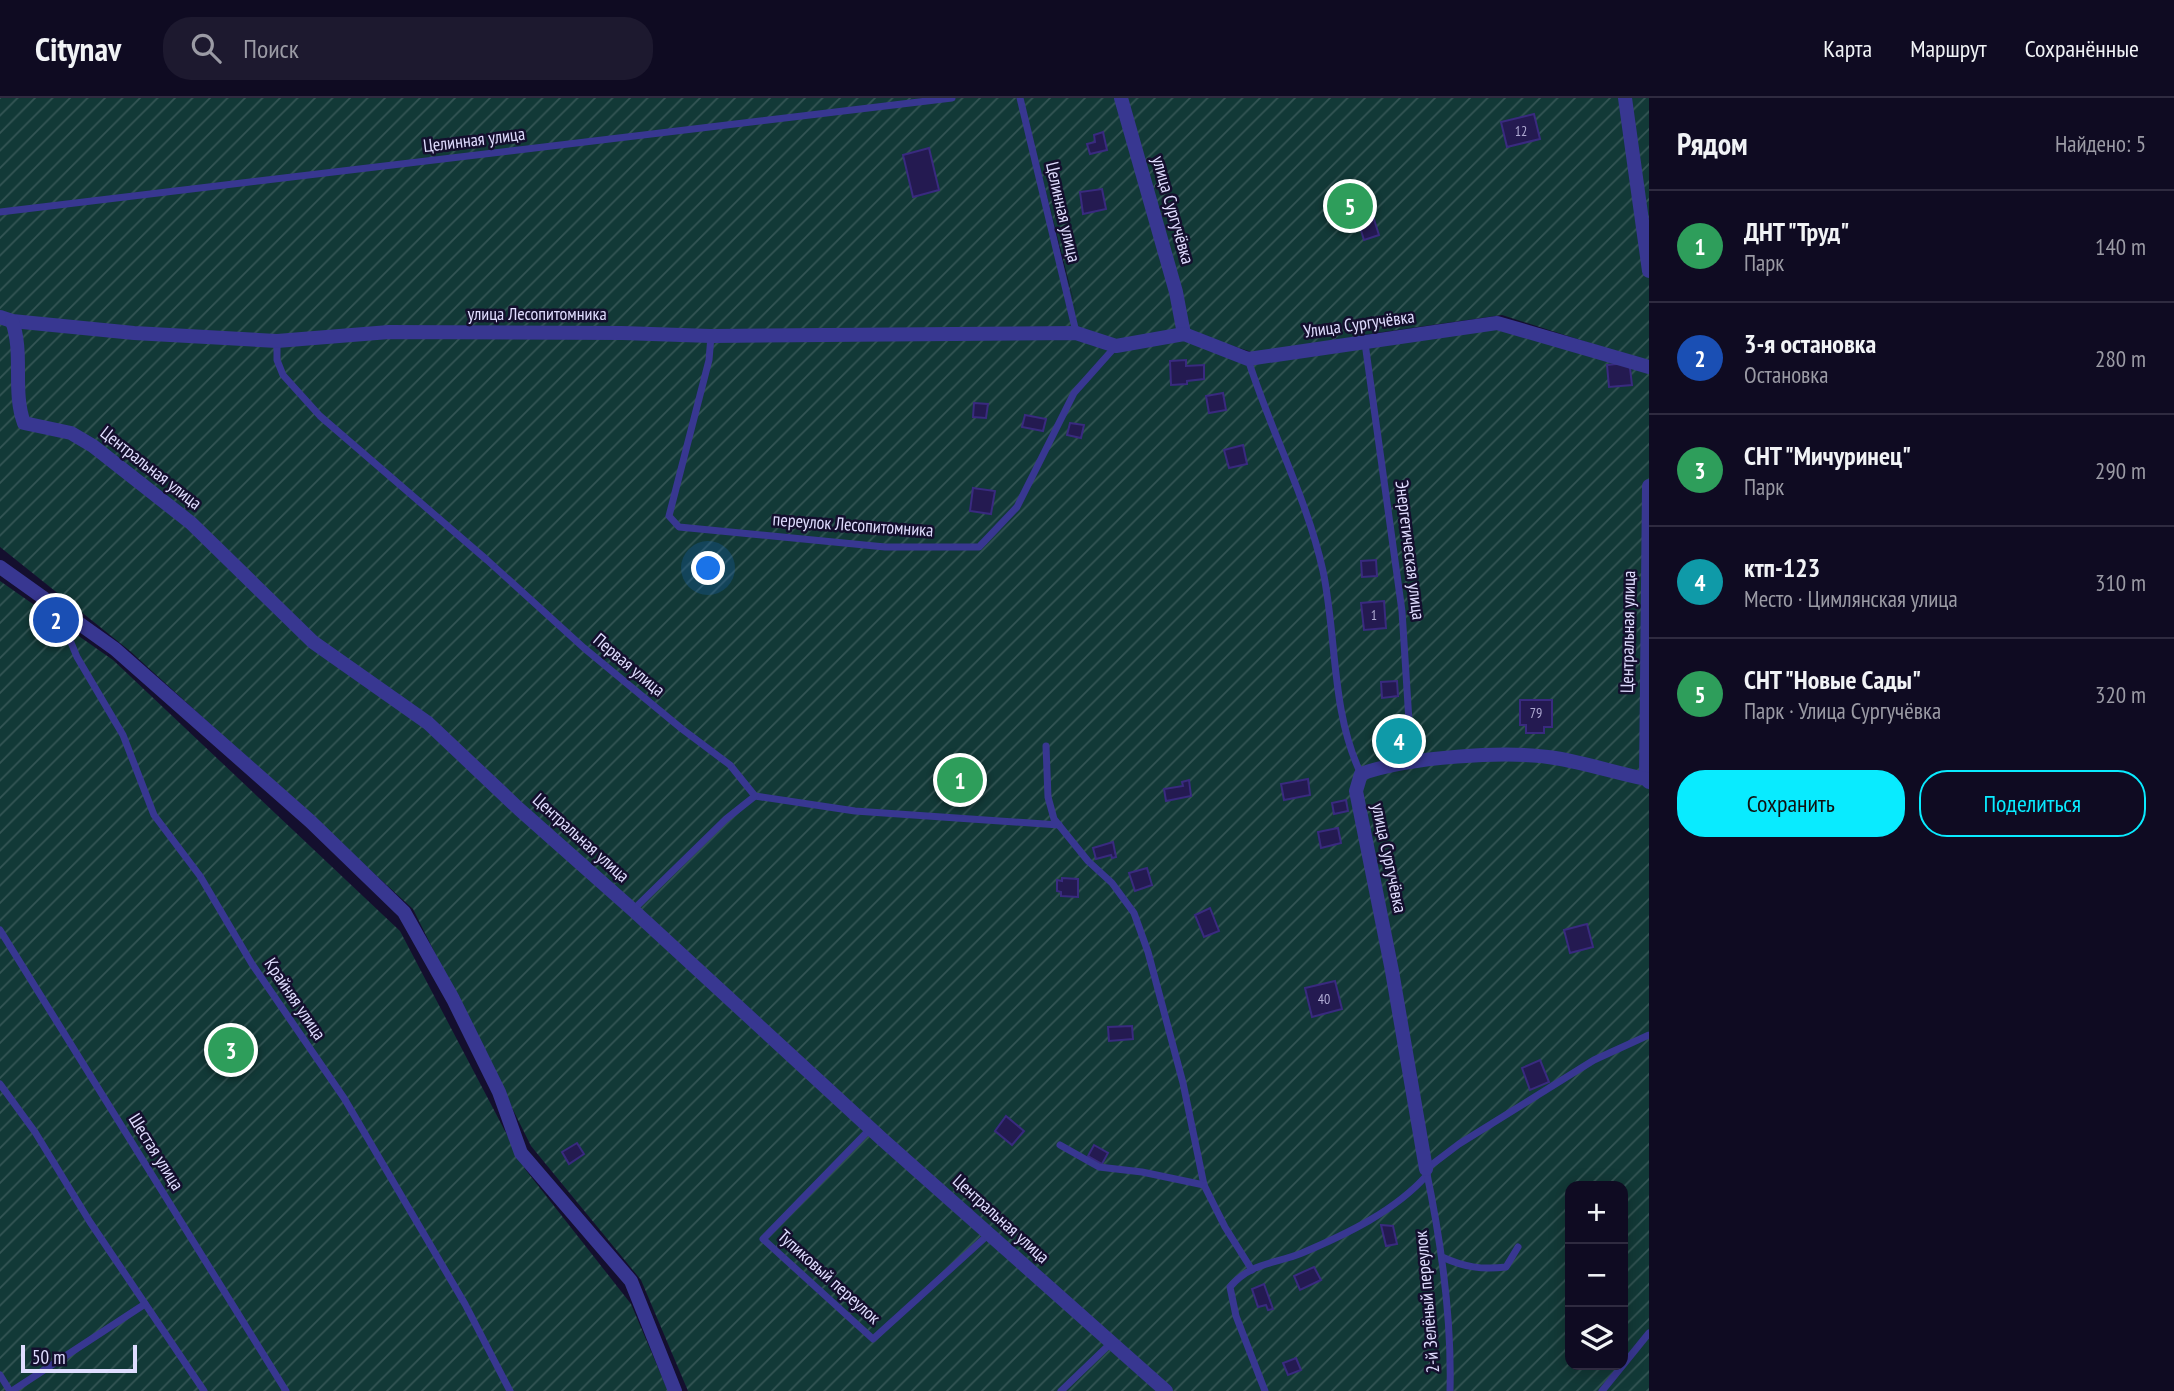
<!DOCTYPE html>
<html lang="ru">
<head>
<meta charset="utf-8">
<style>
	:root { --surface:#0f0b22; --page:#1d192f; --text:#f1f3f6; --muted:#9b9ba5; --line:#2f2b40; --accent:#09ebff }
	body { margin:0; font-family:"PT Sans Narrow",sans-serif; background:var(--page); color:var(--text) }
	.controls { position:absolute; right:21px; bottom:21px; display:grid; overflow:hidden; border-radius:14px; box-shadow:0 4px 18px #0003 }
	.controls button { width:63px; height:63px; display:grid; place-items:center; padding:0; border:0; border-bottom:2px solid var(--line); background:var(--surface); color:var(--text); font:35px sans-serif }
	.scale { position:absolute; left:21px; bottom:18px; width:116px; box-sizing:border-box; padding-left:7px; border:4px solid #e0ddff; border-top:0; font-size:19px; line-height:24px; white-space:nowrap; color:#e0ddff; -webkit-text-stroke:5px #140f2e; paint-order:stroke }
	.you { position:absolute; left:709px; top:471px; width:24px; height:24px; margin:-18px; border:5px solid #fff; border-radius:50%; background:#1a73e8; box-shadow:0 0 0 10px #1a73e833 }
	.badge { display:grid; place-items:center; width:46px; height:46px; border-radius:50%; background:var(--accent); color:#fff; font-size:23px; font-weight:700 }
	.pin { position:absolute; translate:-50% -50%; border:4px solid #fff; box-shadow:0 2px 7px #0006 }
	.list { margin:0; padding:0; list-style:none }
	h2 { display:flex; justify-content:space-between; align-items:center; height:91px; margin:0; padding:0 28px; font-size:30px }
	h2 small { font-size:23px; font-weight:400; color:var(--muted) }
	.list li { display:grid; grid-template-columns:46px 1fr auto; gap:21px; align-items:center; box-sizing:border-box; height:112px; padding:0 28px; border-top:2px solid var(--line) }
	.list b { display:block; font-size:26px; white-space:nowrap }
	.list p { margin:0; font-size:23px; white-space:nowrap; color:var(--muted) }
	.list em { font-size:23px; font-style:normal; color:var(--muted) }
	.actions { display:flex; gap:14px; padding:21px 28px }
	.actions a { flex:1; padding:16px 0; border:2px solid var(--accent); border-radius:28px; text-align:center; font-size:24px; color:var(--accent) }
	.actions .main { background:var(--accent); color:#111 }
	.icon { flex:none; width:38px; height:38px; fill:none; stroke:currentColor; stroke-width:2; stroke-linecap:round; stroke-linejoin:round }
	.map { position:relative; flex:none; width:1649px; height:1293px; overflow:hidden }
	header { display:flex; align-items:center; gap:42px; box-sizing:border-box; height:98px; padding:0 35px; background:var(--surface); border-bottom:2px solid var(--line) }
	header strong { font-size:33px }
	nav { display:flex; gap:38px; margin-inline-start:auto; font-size:24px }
	.search { width:490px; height:63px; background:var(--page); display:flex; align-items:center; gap:18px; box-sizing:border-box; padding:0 24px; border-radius:28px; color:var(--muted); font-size:26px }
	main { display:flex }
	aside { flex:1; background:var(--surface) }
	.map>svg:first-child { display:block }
	.garden { fill:url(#garden-furrows); fill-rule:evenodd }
	.building { fill:#241a51; stroke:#392a7f; stroke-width:2 }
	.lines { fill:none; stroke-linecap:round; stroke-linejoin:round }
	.lane { stroke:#383791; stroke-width:7 }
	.street { stroke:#383791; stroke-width:14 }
	.labels { text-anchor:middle; stroke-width:5; stroke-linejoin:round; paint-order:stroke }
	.number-label { font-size:14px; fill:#b1acd4 }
	.street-label { font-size:18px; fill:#e0ddff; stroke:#140f2e }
</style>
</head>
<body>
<header>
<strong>Citynav</strong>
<div class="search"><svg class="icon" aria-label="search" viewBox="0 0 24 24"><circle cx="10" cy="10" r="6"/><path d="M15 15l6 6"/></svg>Поиск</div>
<nav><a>Карта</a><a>Маршрут</a><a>Сохранённые</a></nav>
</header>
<main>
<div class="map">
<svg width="1649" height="1293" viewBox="0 0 1649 1293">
	<defs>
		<pattern id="garden-furrows" width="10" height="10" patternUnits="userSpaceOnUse" patternTransform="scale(1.75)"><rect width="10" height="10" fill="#123937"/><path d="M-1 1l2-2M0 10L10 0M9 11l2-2" fill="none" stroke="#345555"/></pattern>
	</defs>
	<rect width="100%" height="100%" fill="#140f2e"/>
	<g class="garden">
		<path d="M 0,0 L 1018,0 L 1077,216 L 1022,0 L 1649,0 L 1649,264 L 1502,217 L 1369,236 L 1258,256 L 1230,247 L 1257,258 L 1493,228 L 1649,271 L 1649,1293 L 688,1293 L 641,1182 L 531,1048 L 413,811 L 130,553 L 0,449 ZM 1570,1088 L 1623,1088 L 1623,1267 L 1570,1267 Z"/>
		<path d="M 0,483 L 113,562 L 400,833 L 525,1071 L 631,1206 L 668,1293 L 0,1293 Z"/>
	</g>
	<g class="building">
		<path d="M 1534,16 L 1540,41 L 1507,49 L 1501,24 Z"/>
		<path d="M 1103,34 L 1107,52 L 1090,56 L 1087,46 L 1095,44 L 1094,37 Z"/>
		<path d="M 929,50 L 939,92 L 913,99 L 903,57 Z"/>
		<path d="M 1102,91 L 1106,111 L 1083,116 L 1080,94 Z"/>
		<path d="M 1371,112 L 1379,137 L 1364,142 L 1356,117 Z"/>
		<path d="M 1186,262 L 1186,268 L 1204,267 L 1204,281 L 1187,283 L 1187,286 L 1171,287 L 1170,263 Z"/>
		<path d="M 1625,265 L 1630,270 L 1632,287 L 1609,289 L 1607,267 Z"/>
		<path d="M 1223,295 L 1226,312 L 1209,315 L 1206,298 Z"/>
		<path d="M 974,305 L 988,306 L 986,320 L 973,319 Z"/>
		<path d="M 1025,317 L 1046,321 L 1043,333 L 1022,329 Z"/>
		<path d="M 1070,325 L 1084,327 L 1081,340 L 1067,337 Z"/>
		<path d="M 1243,347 L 1247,366 L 1229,370 L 1224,352 Z"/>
		<path d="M 973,390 L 995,393 L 991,416 L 970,413 Z"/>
		<path d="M 1376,462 L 1377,478 L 1362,479 L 1361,463 Z"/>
		<path d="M 1384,503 L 1386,530 L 1364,532 L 1361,505 Z"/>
		<path d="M 1397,583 L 1398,598 L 1382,600 L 1381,584 Z"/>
		<path d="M 1520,602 L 1552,602 L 1552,629 L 1544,629 L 1544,635 L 1526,635 L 1526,627 L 1520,627 Z"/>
		<path d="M 1308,681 L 1310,697 L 1284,702 L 1281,686 Z"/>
		<path d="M 1189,682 L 1191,698 L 1166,703 L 1164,691 L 1183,688 L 1182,684 Z"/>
		<path d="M 1346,702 L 1348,713 L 1334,716 L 1332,705 Z"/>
		<path d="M 1338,730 L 1341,745 L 1321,750 L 1318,734 Z"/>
		<path d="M 1113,744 L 1116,759 L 1112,760 L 1111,757 L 1096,761 L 1093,750 Z"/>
		<path d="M 1147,770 L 1152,787 L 1135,793 L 1129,775 Z"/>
		<path d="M 1062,780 L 1078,781 L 1078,799 L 1061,798 L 1061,794 L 1057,793 L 1057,782 L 1062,783 Z"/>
		<path d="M 1210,810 L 1219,833 L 1204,839 L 1195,817 Z"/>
		<path d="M 1587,826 L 1593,849 L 1570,855 L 1564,832 Z"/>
		<path d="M 1335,883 L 1342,911 L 1312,919 L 1305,890 Z"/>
		<path d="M 1132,928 L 1133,941 L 1109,943 L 1108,929 Z"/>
		<path d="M 1540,962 L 1549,984 L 1530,992 L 1522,970 Z"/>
		<path d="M 1006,1018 L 1024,1033 L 1012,1047 L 995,1033 Z"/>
		<path d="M 577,1045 L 584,1056 L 569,1066 L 562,1054 Z"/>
		<path d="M 1094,1047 L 1108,1055 L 1102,1066 L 1088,1058 Z"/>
		<path d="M 1381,1127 L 1393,1128 L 1397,1146 L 1386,1148 Z"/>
		<path d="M 1314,1169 L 1321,1182 L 1300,1192 L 1294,1178 Z"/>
		<path d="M 1264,1186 L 1273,1211 L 1268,1212 L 1266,1207 L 1258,1209 L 1252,1191 Z"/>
		<path d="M 1296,1260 L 1301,1272 L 1288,1277 L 1283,1265 Z"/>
	</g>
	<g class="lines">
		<g class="lane">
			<path d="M 1020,0 L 1076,234"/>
			<path d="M 0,114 L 952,0"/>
			<path d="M 711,238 L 709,262 L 669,418 L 679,429 L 885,449 L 979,449 L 1017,409 L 1074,295 L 1115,249"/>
			<path d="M 277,243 L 277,262 L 283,277 L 320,318 L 487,462 L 584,550 L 682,631 L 730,667 L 755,698 L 855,713 L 1059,727"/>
			<path d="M 1365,245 L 1402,513 L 1410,639 L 1417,663"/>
			<path d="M 1248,261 C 1270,332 1307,400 1323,473 C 1337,540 1331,614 1361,676"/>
			<path d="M 75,523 L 70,542 L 77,559 L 123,637 L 154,717 L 200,778 L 252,866 L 344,1000 L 465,1206 L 510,1293"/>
			<path d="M 1046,648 L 1048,699 L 1054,721 L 1088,763 L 1112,785 L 1134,815 L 1148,854 L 1183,985 L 1204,1087 L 1225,1129 L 1252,1172"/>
			<path d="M 633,812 L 726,721 L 755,698"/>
			<path d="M 0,832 L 286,1293"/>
			<path d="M 0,986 L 35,1034 L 90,1124 L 204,1293"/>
			<path d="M 870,1031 L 763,1141 L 873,1241 L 989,1136"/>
			<path d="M 1060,1047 L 1099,1069 L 1142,1074 L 1204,1087"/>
			<path d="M 1442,1159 C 1464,1169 1482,1172 1506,1169 L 1518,1149"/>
			<path d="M 0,1277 L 10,1293"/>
			<path d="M 12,1293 L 145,1206"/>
			<path d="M 1061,1293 L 1111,1245"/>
			<path d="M 1265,1293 L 1236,1218 L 1230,1189 C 1251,1164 1275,1166 1302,1155 C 1347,1136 1395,1113 1427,1077"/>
			<path d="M 1450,1293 C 1452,1219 1441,1143 1426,1071 L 1459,1046 L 1594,962 L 1649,937"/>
			<path d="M 1602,1293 L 1649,1235"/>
		</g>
		<g class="street">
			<path d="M 1121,0 L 1176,194 L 1184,236"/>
			<path d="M 1625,0 L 1649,173"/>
			<path d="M 0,219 L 12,223 L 134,235 L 277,243 L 389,234 L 622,235 L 711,238 L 1076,235 L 1116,248 L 1184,236 L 1248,261 L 1497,225 L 1649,269"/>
			<path d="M 12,223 C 24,256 12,292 24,325 L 71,335 L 93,348 L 191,425 L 313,544 L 428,625 L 519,711 L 633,812 L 883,1042 L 1166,1293"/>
			<path d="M 0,469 L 115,551 L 310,723 L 404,814 L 453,901 L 499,994 L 521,1055 L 631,1183 L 675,1293"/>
			<path d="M 1646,681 L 1649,388"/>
			<path d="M 1426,1071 L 1392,873 L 1356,693 L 1361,676 C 1407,659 1507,652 1555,660 C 1586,665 1616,675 1646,681 L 1649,684"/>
		</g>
	</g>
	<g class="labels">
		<g class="number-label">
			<text x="1521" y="38">12</text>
			<text x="1374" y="522">1</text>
			<text x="1536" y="620">79</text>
			<text x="1324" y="906">40</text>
		</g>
		<g class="street-label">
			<text transform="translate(474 42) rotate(-7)" y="6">Целинная улица</text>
			<text transform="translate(1173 112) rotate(74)" y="6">улица Сургучёвка</text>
			<text transform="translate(1063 114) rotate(77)" y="6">Целинная улица</text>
			<text x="537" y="222">улица Лесопитомника</text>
			<text transform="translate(1359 226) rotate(-8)" y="6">Улица Сургучёвка</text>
			<text transform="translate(151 370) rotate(38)" y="6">Центральная улица</text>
			<text transform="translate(853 427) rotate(4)" y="6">переулок Лесопитомника</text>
			<text transform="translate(1410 452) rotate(83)" y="6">Энергетическая улица</text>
			<text transform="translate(1628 534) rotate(-89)" y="6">Центральная улица</text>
			<text transform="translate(629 567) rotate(40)" y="6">Первая улица</text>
			<text transform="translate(581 740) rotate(42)" y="6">Центральная улица</text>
			<text transform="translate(1389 760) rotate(78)" y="6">улица Сургучёвка</text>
			<text transform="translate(295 901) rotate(56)" y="6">Крайняя улица</text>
			<text transform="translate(156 1054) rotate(58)" y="6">Шестая улица</text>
			<text transform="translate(1001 1121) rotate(42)" y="6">Центральная улица</text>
			<text transform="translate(829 1179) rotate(42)" y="6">Тупиковый переулок</text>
			<text transform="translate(1427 1204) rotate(-95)" y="6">2-й Зелёный переулок</text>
		</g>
	</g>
</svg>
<div class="controls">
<button>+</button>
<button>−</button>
<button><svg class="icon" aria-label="layers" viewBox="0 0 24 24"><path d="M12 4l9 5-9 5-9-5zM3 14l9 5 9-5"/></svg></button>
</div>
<div class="scale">50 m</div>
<div class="you"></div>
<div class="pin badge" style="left:960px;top:682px;background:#2e9e5b">1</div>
<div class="pin badge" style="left:56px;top:522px;background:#1a4fb4">2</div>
<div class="pin badge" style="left:231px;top:952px;background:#2e9e5b">3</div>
<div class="pin badge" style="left:1399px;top:643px;background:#0f9aa8">4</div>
<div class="pin badge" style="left:1350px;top:108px;background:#2e9e5b">5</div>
</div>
<aside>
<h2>Рядом<small>Найдено: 5</small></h2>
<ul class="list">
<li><span class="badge" style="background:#2e9e5b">1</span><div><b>ДНТ &quot;Труд&quot;</b><p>Парк</p></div><em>140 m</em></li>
<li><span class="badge" style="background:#1a4fb4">2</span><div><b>3-я остановка</b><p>Остановка</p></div><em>280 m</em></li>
<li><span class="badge" style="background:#2e9e5b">3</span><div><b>СНТ &quot;Мичуринец&quot;</b><p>Парк</p></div><em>290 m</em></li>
<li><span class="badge" style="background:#0f9aa8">4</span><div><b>ктп-123</b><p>Место · Цимлянская улица</p></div><em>310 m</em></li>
<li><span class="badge" style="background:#2e9e5b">5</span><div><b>СНТ &quot;Новые Сады&quot;</b><p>Парк · Улица Сургучёвка</p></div><em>320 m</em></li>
</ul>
<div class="actions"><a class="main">Сохранить</a><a>Поделиться</a></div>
</aside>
</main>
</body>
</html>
